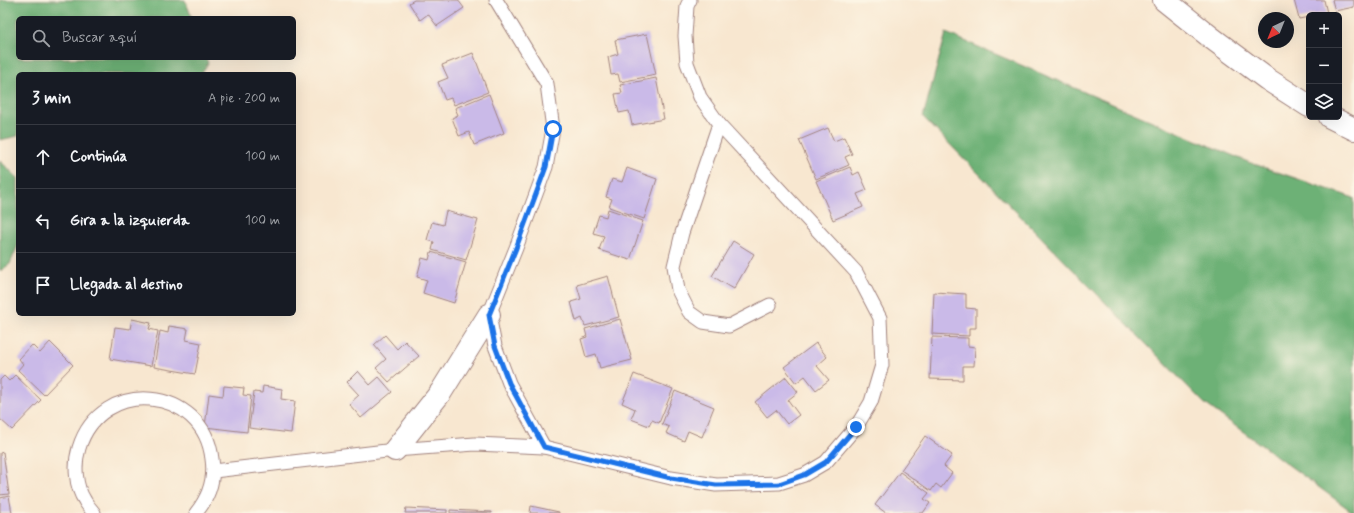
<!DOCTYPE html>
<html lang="es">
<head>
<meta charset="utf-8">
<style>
	:root { --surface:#171b24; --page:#242831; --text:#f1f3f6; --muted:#9ea1a6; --line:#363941 }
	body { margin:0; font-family:Mynerve,sans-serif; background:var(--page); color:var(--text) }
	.controls { position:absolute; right:12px; top:12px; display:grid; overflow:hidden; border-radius:6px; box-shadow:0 4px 16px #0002 }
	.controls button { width:36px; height:36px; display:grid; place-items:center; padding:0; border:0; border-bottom:1px solid var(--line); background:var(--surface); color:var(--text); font:20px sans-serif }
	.compass { position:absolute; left:1258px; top:12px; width:36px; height:36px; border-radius:50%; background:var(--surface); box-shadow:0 4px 16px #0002; rotate:223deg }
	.stop { position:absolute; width:12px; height:12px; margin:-9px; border:3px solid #1a73e8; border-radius:50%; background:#fff }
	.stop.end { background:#1a73e8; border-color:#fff; box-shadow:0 1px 4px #0008 }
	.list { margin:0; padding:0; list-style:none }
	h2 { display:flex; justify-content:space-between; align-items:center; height:52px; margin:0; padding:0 16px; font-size:17px }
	h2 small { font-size:13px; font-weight:400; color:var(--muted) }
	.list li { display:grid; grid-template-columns:26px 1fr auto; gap:12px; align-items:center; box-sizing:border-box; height:64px; padding:0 16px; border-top:1px solid var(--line) }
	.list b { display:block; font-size:15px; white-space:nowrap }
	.list em { font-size:13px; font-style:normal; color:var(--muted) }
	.icon { flex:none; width:22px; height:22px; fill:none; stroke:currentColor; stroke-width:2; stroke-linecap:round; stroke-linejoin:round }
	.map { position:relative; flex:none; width:1354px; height:513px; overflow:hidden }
	.search { position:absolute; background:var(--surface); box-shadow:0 4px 16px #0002; left:16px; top:16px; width:280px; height:44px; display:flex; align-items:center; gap:10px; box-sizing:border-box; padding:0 14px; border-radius:6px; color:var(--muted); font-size:15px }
	.panel { position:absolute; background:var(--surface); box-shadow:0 4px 16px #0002; left:16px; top:72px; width:280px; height:244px; border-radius:6px }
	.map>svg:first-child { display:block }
	.forest { fill:#6db176; stroke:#5c6850 }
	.building { fill:#cabae8 }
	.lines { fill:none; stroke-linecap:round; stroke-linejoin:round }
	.lane-casing { stroke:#a1837e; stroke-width:15 }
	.street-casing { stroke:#a1837e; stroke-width:24 }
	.secondary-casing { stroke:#a1837e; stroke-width:24 }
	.lane { stroke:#fff; stroke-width:13 }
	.street { stroke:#fff; stroke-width:22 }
	.secondary { stroke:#fff; stroke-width:22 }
	.route { stroke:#1a73e8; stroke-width:5 }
</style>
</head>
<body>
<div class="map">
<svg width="1354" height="513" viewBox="0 0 1354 513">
	<rect width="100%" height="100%" fill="#fcf5e5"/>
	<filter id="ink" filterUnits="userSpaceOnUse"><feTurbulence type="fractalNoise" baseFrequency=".025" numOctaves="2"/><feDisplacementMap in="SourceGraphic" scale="8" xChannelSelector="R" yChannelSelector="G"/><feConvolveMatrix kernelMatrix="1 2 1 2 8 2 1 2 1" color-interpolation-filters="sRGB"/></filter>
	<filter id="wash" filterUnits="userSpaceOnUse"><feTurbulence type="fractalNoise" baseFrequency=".012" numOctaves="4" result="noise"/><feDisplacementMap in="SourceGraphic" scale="16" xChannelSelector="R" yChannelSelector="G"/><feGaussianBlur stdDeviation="0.9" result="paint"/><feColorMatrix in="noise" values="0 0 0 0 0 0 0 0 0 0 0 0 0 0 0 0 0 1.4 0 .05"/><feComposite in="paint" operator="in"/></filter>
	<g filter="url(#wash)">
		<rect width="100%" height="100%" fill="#f8e7d0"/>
		<g class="forest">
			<path d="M 0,0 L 185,0 L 192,18 L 18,18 L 18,58 L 206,58 L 208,63 L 201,74 L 18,74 L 18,136 L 0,140 Z"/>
			<path d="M 946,33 L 1248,162 L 1354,198 L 1354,513 L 1204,403 L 923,117 Z"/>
			<path d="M 0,161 L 18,178 L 18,245 L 10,264 L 0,271 Z"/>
		</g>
		<g id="blocks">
			<g class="building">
				<path d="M 414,0 L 458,0 L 464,8 L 437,26 L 428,14 L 420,20 L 409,3 Z"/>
				<path d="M 1294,0 L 1324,0 L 1327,13 L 1309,15 L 1309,17 L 1299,19 Z"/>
				<path d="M 1332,0 L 1354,0 L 1354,7 L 1335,11 Z"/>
				<path d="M 647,34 L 656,75 L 620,82 L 618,74 L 611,75 L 608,57 L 618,54 L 615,40 Z"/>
				<path d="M 473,53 L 488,92 L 454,105 L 451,98 L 445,100 L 438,82 L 448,78 L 442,65 Z"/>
				<path d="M 656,78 L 664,119 L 632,125 L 629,111 L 619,113 L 615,94 L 622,93 L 620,85 Z"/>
				<path d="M 489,94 L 504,133 L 474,145 L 469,132 L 459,136 L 452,118 L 458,115 L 455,108 Z"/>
				<path d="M 828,128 L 834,141 L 844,137 L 852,154 L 845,157 L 849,165 L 816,179 L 799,140 Z"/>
				<path d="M 850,167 L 853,175 L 859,172 L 867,190 L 857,194 L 863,207 L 833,220 L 816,181 Z"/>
				<path d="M 627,168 L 657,179 L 644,219 L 609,207 L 612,199 L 606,197 L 612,179 L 622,182 Z"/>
				<path d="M 608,209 L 643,221 L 630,260 L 599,250 L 604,236 L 593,233 L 599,215 L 606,217 Z"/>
				<path d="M 446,211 L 478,220 L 466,260 L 432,250 L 434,242 L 427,240 L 432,222 L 443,225 Z"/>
				<path d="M 733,241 L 754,254 L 734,289 L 712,276 Z"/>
				<path d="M 431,252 L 466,262 L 454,303 L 423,293 L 427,280 L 417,277 L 422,258 L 429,260 Z"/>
				<path d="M 608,276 L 619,317 L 585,326 L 582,318 L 576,321 L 571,302 L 581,299 L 577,285 Z"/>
				<path d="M 934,292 L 966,294 L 966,308 L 976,309 L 976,328 L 969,328 L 969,336 L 932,334 Z"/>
				<path d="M 132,319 L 151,323 L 149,329 L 158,331 L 151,366 L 110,359 L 115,327 L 130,329 Z"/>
				<path d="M 620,319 L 632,360 L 600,368 L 596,354 L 586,357 L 581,339 L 587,337 L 585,329 Z"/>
				<path d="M 169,326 L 188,329 L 186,340 L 201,343 L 195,374 L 154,367 L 160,331 L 168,333 Z"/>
				<path d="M 385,335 L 397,349 L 405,341 L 419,356 L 389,382 L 376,368 L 386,359 L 374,345 Z"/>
				<path d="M 932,337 L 968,338 L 968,346 L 975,347 L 974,366 L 963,366 L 963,380 L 930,379 Z"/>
				<path d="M 50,342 L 73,365 L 44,395 L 18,370 L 23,364 L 19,359 L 32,345 L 40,353 Z"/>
				<path d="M 816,343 L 827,357 L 817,366 L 829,380 L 816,390 L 805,376 L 796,383 L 784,367 Z"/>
				<path d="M 358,371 L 370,385 L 379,377 L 392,392 L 361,418 L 349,404 L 359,395 L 347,382 Z"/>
				<path d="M 634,374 L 673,389 L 659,423 L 652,420 L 649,426 L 631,419 L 635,409 L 622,403 Z"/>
				<path d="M 15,375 L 41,400 L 12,430 L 0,419 L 0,380 L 4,376 L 9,381 Z"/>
				<path d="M 786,377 L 798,392 L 788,400 L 799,415 L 787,424 L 776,410 L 767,417 L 755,402 Z"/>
				<path d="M 224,386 L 244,388 L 243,395 L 251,396 L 247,432 L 205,427 L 209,394 L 223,396 Z"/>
				<path d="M 263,386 L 282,389 L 281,399 L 295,401 L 291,433 L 249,428 L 254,392 L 262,393 Z"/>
				<path d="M 675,391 L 714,407 L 702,437 L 688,431 L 684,441 L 666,433 L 669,427 L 662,424 Z"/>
				<path d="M 925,436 L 952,455 L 944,466 L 952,473 L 941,488 L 936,484 L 931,491 L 901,470 Z"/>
				<path d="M 3,452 L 9,494 L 0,495 L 0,453 Z"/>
				<path d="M 900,472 L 929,493 L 924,499 L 930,503 L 923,513 L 886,513 L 875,505 Z"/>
				<path d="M 9,496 L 12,513 L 0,513 L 0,498 Z"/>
				<path d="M 531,506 L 559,512 L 559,513 L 530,513 Z"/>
				<path d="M 406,508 L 447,510 L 447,513 L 405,513 Z"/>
				<path d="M 450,510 L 492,512 L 492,513 L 450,513 Z"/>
			</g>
		</g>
	</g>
	<g filter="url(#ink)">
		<use href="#blocks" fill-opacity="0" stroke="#a1837e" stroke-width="1"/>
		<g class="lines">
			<g class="lane-casing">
				<g id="lane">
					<path d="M 496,0 L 547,84 L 553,129 L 546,167 L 516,248 L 489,315 L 495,346 L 509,383 L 544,447"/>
					<path d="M 719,124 L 682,233 L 674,266 L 678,290 L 689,312 L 703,322 L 729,326 L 770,305"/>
					<path d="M 214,471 L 395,450 L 475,444 L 544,447 L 671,478 L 716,485 L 779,483 L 804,475 L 826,462 L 856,427 L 871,402 L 882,365 L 880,318 L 856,272 L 719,124 L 700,97 L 687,63 L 685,36 L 687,6 L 690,0"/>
					<path d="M 94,513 C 91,509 87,505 85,501 C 75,486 74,464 79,448 C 101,376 204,386 212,459 C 215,479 209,497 196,513"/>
				</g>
			</g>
			<g class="street-casing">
				<path id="street" d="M 395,450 L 441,392 L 489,315"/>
			</g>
			<g class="secondary-casing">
				<g id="secondary">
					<path d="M 1164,0 L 1213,39 L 1267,79 L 1309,106"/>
					<path d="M 1330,117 L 1354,129"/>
				</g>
			</g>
			<use href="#lane" class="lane"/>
			<use href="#street" class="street"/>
			<use href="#secondary" class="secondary"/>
		</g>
	</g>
	<g class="lines" filter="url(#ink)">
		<path class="route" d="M 553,129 L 546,167 L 516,248 L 489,315 L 495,346 L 509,383 L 544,447 L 671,478 L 716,485 L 779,484 L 804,475 L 826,462 L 856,427"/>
	</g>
</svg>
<div class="controls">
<button>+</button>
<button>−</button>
<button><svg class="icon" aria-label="layers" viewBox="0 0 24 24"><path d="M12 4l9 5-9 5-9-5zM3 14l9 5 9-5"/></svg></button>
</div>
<svg class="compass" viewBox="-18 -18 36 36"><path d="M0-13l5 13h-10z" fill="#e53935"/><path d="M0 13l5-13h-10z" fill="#9ea1a6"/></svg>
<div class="stop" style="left:553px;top:129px"></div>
<div class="stop end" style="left:856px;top:427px"></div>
<div class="search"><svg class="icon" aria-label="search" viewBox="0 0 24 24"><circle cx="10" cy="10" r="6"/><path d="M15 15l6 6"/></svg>Buscar aquí</div>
<section class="panel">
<h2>3 min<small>A pie · 200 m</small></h2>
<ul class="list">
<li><svg class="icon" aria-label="ahead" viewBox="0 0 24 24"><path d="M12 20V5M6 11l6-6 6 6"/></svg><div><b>Continúa</b></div><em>100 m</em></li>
<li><svg class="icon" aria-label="left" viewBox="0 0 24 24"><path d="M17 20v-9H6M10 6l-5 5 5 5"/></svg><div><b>Gira a la izquierda</b></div><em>100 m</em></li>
<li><svg class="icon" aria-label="arrive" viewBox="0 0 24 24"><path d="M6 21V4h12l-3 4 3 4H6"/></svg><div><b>Llegada al destino</b></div></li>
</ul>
</section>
</div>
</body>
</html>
